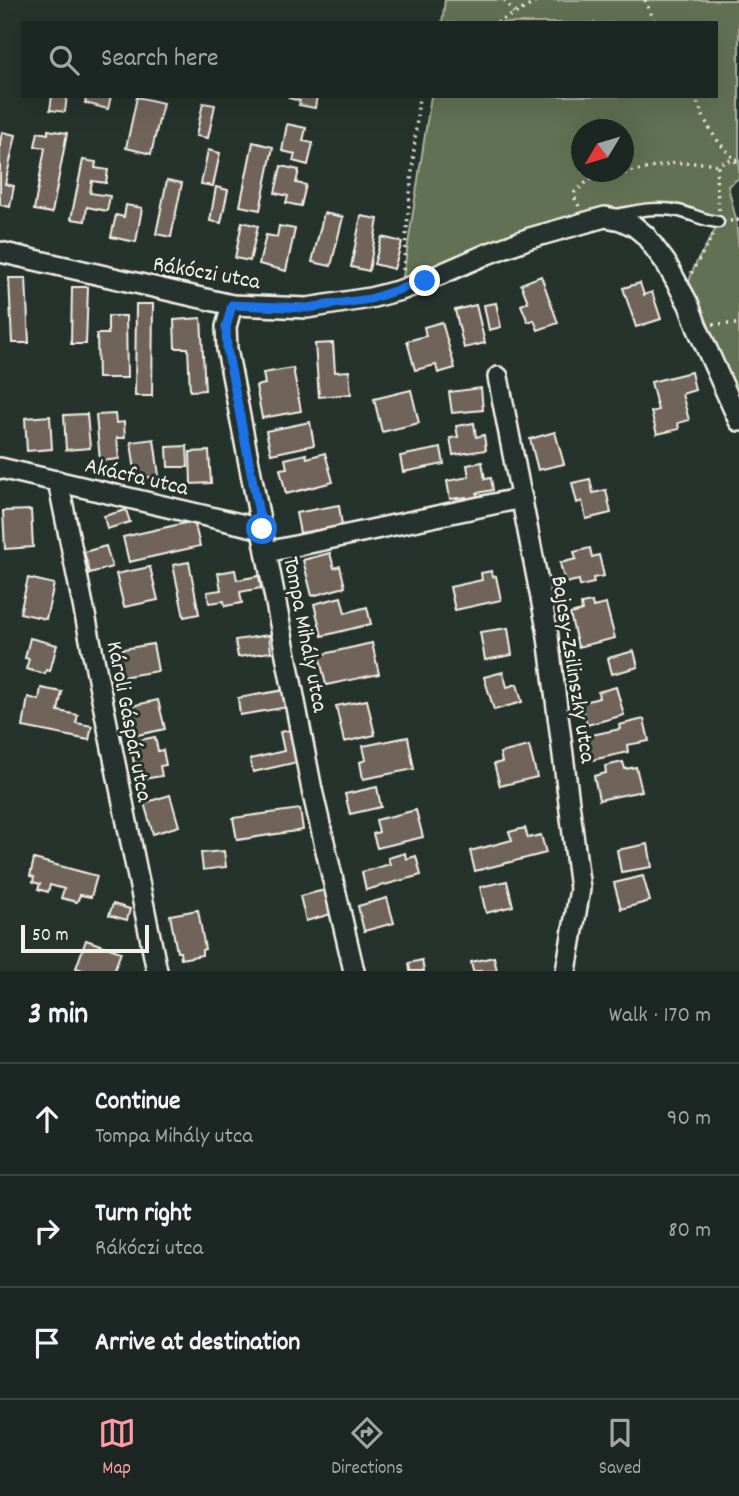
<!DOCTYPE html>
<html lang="en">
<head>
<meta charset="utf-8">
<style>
	:root { --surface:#1c2622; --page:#252e2a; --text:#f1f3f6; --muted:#a0a5a5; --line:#3a4340; --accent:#ff9aa2 }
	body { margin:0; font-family:Dekko,sans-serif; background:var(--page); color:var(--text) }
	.compass { position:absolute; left:571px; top:119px; width:63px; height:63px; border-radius:50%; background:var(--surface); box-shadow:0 7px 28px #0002; rotate:232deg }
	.scale { position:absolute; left:21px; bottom:18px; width:128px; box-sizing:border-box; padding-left:7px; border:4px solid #f4f1e8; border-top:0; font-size:19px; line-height:24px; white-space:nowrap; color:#f4f1e8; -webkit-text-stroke:5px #26332d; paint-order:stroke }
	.stop { position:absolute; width:21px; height:21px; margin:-16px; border:5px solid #1a73e8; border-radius:50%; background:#fff }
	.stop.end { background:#1a73e8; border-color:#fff; box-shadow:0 2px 7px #0008 }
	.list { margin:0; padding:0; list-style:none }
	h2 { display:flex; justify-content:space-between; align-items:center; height:91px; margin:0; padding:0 28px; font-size:30px }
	h2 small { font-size:23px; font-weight:400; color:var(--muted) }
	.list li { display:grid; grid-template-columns:46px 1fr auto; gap:21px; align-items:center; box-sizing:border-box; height:112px; padding:0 28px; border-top:2px solid var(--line) }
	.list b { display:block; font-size:26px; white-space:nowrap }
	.list p { margin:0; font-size:23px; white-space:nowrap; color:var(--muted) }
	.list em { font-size:23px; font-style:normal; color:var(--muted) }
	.icon { flex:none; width:38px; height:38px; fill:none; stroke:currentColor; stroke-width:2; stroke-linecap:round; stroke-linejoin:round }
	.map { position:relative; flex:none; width:739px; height:971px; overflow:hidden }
	.search { position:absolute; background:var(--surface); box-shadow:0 7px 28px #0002; left:21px; right:21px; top:21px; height:77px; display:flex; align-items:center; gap:18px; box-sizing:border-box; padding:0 24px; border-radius:0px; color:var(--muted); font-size:26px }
	.sheet { height:427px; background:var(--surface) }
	nav { display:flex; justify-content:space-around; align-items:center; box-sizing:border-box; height:98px; border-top:2px solid var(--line); background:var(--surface); font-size:19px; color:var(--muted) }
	nav a { display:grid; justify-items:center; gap:4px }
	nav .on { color:var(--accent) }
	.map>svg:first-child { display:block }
	.green { fill:#627153; stroke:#abb19e; stroke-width:2; fill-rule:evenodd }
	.building { fill:#70645a; stroke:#f4f1e8; stroke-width:2 }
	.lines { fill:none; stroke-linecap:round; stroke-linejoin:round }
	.lane-casing { stroke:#f4f1e8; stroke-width:15 }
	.street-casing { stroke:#f4f1e8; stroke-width:24 }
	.path { stroke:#f4f1e8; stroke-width:3.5; stroke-dasharray:2 5; stroke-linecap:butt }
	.lane { stroke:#26332d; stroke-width:10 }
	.street { stroke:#26332d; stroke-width:19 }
	.route { stroke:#1a73e8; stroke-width:9 }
	.labels { text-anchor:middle; stroke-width:6; stroke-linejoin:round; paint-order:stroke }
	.street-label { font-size:23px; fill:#f4f1e8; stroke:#26332d }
</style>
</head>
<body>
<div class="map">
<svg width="739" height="971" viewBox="0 0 739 971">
	<rect width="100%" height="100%" fill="#26332d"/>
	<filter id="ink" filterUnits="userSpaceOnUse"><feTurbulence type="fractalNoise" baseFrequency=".0143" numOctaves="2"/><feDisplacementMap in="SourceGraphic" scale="14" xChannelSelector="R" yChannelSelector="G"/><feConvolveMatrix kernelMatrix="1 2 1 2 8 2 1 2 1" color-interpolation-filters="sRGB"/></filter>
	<g filter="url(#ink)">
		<path class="green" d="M 445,0 L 739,0 L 739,178 L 728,186 L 736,220 L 739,250 L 739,421 L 688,291 C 689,266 709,246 718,223 L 692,214 L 641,210 L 401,290 L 431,96 L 716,96 L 716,23 L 442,23 ZM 582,130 L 624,130 L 624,172 L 582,172 Z"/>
		<g class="building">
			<path d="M 52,96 L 67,96 L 65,112 L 50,110 Z"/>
			<path d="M 87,96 L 111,96 L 108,109 L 85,103 Z"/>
			<path d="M 290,96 L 317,96 L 315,108 L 299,105 L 300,101 L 289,98 Z"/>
			<path d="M 137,97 L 163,103 L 151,154 L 126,148 Z"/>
			<path d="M 203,103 L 215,105 L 208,138 L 196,136 Z"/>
			<path d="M 287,124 L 306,128 L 303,141 L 313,143 L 308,165 L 293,161 L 295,154 L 282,151 Z"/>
			<path d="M 48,130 L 67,133 L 52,213 L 34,210 L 45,148 L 35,146 L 38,132 L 48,134 Z"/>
			<path d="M 2,132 L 16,135 L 5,184 L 14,186 L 10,207 L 0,205 L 0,143 Z"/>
			<path d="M 253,142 L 273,147 L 260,210 L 240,206 Z"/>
			<path d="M 208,150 L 220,153 L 213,186 L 201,184 Z"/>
			<path d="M 83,160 L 96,162 L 95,168 L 108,170 L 106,183 L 92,181 L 90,193 L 110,196 L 107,211 L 87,207 L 85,221 L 71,219 Z"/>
			<path d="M 281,166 L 299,170 L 296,183 L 306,185 L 301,206 L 286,203 L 288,196 L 275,193 Z"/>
			<path d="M 167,180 L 182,183 L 171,237 L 156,234 Z"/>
			<path d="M 216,187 L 228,190 L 221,223 L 210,221 Z"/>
			<path d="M 126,205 L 142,208 L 136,242 L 111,237 L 116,215 L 124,217 Z"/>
			<path d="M 324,213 L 343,217 L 331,266 L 312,262 Z"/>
			<path d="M 361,216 L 378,219 L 369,271 L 351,267 Z"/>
			<path d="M 242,222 L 258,226 L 250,261 L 235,258 Z"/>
			<path d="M 279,226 L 295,229 L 286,271 L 259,264 L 266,235 L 277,237 Z"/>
			<path d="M 382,237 L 402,242 L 394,269 L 374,264 Z"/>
			<path d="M 541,276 L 558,323 L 538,330 L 534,320 L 528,322 L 521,305 L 528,302 L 521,284 Z"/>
			<path d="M 9,278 L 26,278 L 29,343 L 12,343 Z"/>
			<path d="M 640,283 L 644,295 L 652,292 L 661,319 L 636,327 L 623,288 Z"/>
			<path d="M 72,287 L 88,287 L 86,344 L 71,344 Z"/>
			<path d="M 496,303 L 501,327 L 489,330 L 484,305 Z"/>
			<path d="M 136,304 L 153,304 L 152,396 L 135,396 Z"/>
			<path d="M 476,305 L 485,343 L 464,348 L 455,310 Z"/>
			<path d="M 108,316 L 126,316 L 127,378 L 98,378 L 97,334 L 108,334 Z"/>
			<path d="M 201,318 L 205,390 L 190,391 L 188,348 L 175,348 L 174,320 Z"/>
			<path d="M 442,322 L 455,368 L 438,373 L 436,365 L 415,370 L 407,341 L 426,336 L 424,327 Z"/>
			<path d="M 333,343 L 335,372 L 349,371 L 351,394 L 319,397 L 315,344 Z"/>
			<path d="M 293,368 L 301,411 L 262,418 L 256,386 L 265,384 L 263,373 Z"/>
			<path d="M 691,372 L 695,390 L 682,394 L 689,420 L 678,423 L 679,429 L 657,434 L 651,412 L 658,410 L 651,382 Z"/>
			<path d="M 481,388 L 483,410 L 452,413 L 449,392 Z"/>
			<path d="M 411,390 L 419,423 L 382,432 L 374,399 Z"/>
			<path d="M 87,414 L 90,448 L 66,450 L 64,415 Z"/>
			<path d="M 115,414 L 116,423 L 124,422 L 125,438 L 117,438 L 119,459 L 100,461 L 96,415 Z"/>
			<path d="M 50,416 L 52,449 L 27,451 L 25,418 Z"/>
			<path d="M 310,422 L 314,445 L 271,454 L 266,431 Z"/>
			<path d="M 474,423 L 476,437 L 484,435 L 486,450 L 453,455 L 450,438 L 458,437 L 456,426 Z"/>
			<path d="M 555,432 L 564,464 L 538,470 L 530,439 Z"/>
			<path d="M 154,439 L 159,476 L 136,479 L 131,442 Z"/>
			<path d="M 187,446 L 188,467 L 168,467 L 167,447 Z"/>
			<path d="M 441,448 L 444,464 L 403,472 L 400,456 Z"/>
			<path d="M 209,451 L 211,483 L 191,484 L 190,452 Z"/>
			<path d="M 325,453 L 333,482 L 286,494 L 280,469 L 287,468 L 285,459 L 306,454 L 307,458 Z"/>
			<path d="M 482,462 L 485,479 L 491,478 L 493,490 L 477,493 L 479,504 L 468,506 L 466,497 L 450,499 L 447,481 L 469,477 L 467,465 Z"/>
			<path d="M 590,479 L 593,493 L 606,490 L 611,513 L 586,519 L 582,501 L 577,503 L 572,483 Z"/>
			<path d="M 339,505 L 342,526 L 300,533 L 296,513 Z"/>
			<path d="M 31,510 L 33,547 L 5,549 L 3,511 Z"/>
			<path d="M 126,510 L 130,522 L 107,529 L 104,516 Z"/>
			<path d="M 194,521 L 200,546 L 129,562 L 123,537 Z"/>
			<path d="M 106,546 L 112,567 L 90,573 L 84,552 Z"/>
			<path d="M 590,548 L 592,557 L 599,555 L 604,576 L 593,578 L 594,583 L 580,586 L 579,580 L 565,583 L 560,563 L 576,559 L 574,552 Z"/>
			<path d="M 330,553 L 334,568 L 340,566 L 345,587 L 312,596 L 303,560 Z"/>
			<path d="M 189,562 L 199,614 L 184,617 L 173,565 Z"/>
			<path d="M 150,567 L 158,600 L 124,607 L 116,574 Z"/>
			<path d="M 235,570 L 237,580 L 259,576 L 261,588 L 240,592 L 242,603 L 225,606 L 224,601 L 209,603 L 207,592 L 221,590 L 218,573 Z"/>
			<path d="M 491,571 L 492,577 L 496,576 L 501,600 L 455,610 L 450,587 L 482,580 L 481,573 Z"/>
			<path d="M 28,578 L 54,584 L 46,619 L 20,613 Z"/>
			<path d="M 341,597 L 345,613 L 367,607 L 371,624 L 322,636 L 314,604 Z"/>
			<path d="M 592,602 L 593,607 L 606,604 L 615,638 L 578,647 L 570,614 L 582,611 L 581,604 Z"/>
			<path d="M 508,628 L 512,655 L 485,660 L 480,632 Z"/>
			<path d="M 269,635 L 271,652 L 238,657 L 235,640 Z"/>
			<path d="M 30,638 L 57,645 L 50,671 L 46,670 L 45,674 L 26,669 L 29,659 L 25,658 Z"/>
			<path d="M 372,643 L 379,674 L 326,685 L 319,655 Z"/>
			<path d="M 153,644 L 158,671 L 121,677 L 117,650 Z"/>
			<path d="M 634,651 L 638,667 L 612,674 L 608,658 Z"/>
			<path d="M 503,672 L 507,687 L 517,684 L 522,702 L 494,710 L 484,677 Z"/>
			<path d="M 616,687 L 624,715 L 587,725 L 581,703 L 599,698 L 598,692 Z"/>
			<path d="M 41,688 L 62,692 L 58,711 L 78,715 L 76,723 L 92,726 L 89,740 L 23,727 L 28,697 L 39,700 Z"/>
			<path d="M 285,690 L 288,707 L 240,715 L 238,698 Z"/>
			<path d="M 158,700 L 165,729 L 133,736 L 127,707 Z"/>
			<path d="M 367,700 L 375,735 L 344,742 L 336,706 Z"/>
			<path d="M 644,719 L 649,741 L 627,745 L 628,752 L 592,760 L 587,736 L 620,729 L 619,725 Z"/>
			<path d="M 295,729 L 302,761 L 253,772 L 250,759 L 284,751 L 280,732 Z"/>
			<path d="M 155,737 L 158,751 L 163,750 L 166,765 L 160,766 L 162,776 L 137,780 L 130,742 Z"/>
			<path d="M 408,737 L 414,769 L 363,779 L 360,762 L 366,760 L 363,746 Z"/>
			<path d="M 529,746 L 537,777 L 500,786 L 494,764 L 502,762 L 500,753 Z"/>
			<path d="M 623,762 L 625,769 L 636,767 L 642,791 L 599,800 L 594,776 L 606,773 L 605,766 Z"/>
			<path d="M 377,787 L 381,807 L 350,814 L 345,794 Z"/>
			<path d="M 170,795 L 179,826 L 153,834 L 144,803 Z"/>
			<path d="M 300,809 L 303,830 L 237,840 L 233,818 Z"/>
			<path d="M 416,810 L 423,837 L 377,848 L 373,834 L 379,832 L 376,820 Z"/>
			<path d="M 525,828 L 528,838 L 541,835 L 546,853 L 475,871 L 470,851 L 512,840 L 509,832 Z"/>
			<path d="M 648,844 L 652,867 L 621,872 L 617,850 Z"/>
			<path d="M 224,851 L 226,867 L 203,870 L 201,853 Z"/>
			<path d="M 405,853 L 406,859 L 416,856 L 421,875 L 366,890 L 362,872 L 390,864 L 388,858 Z"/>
			<path d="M 34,859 L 97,876 L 91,897 L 80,895 L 77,902 L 61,898 L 64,889 L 50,885 L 48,892 L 38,889 L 40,884 L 33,882 L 34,877 L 30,876 Z"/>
			<path d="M 643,876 L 650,901 L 621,909 L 614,883 Z"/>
			<path d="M 507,881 L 513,906 L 486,913 L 480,887 Z"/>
			<path d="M 325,890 L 331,914 L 306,921 L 300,896 Z"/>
			<path d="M 387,898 L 394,923 L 364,931 L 358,906 Z"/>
			<path d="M 113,904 L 130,909 L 127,920 L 109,915 Z"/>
			<path d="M 198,910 L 205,949 L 202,950 L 202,955 L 181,959 L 180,952 L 177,952 L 170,915 Z"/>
			<path d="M 86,940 L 121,952 L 114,971 L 86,971 L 76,968 Z"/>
			<path d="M 494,957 L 497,971 L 473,971 L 471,962 Z"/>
			<path d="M 422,960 L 424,971 L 410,971 L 409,963 Z"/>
		</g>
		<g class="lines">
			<g class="lane-casing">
				<path id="lane" d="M 616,215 C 637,211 658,206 679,211 C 692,214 704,221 718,222"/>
			</g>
			<g class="street-casing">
				<g id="street">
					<path d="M 0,252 L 232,305 L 307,308 L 370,298 L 401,290 L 425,281 L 487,254 L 530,238 L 605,217 L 621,220 L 634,226 L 645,235 L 666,263 L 689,305 L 697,327 L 739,421"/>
					<path d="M 232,305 L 226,327 L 227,349 L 312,790 L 354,971"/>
					<path d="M 498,377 L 547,629 L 580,889 L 566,971"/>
					<path d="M 0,468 L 262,529"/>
					<path d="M 58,481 L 157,971"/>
					<path d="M 267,552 L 522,498"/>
				</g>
			</g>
			<g class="path">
				<path d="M 505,0 L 514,13"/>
				<path d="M 645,0 L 655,23"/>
				<path d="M 497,23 L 540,0"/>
				<path d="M 695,96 C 701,112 707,127 718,141 C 725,150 734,157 739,167"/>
				<path d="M 579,206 L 574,197 L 575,192 L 589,180 L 603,175 L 625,173 L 674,163 L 708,163 L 718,165"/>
				<path d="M 719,210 C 719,199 712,170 721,163 C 726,160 733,160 739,159"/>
				<path d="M 730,221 L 739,220"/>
				<path d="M 403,270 L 419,96"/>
				<path d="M 691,273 L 713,235"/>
				<path d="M 713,324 L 739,324"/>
			</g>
			<use href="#lane" class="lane"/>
			<use href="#street" class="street"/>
		</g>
	</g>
	<g class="lines" filter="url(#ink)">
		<path class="route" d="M 262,529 L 227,349 L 226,327 L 232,305 L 307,308 L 370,299 L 425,281"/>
	</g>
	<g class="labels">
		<g class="street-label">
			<text transform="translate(207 271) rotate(10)" y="8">Rákóczi utca</text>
			<text transform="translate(137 475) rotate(13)" y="8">Akácfa utca</text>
			<text transform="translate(307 634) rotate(79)" y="8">Tompa Mihály utca</text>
			<text transform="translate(575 669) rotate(81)" y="8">Bajcsy-Zsilinszky utca</text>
			<text transform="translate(131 721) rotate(79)" y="8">Károli Gáspár utca</text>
		</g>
	</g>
</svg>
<svg class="compass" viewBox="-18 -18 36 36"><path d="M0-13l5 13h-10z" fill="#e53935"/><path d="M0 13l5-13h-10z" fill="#a0a5a5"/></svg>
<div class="scale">50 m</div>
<div class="stop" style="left:262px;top:529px"></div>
<div class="stop end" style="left:425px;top:281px"></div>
<div class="search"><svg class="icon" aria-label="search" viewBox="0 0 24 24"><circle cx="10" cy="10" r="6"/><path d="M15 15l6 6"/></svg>Search here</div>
</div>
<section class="sheet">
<h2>3 min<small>Walk · 170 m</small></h2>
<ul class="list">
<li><svg class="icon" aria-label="ahead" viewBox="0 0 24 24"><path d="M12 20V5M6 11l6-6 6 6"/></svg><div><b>Continue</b><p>Tompa Mihály utca</p></div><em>90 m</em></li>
<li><svg class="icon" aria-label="right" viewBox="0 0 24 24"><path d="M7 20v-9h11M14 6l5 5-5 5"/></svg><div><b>Turn right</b><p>Rákóczi utca</p></div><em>80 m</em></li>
<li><svg class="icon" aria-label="arrive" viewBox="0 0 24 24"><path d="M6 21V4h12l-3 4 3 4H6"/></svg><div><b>Arrive at destination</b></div></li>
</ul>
</section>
<nav>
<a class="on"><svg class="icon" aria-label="map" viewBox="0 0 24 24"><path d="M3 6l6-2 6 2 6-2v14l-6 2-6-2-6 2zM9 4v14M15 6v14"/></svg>Map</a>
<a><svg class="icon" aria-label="directions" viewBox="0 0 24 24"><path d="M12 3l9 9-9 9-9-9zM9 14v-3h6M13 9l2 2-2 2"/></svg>Directions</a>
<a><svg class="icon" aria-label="saved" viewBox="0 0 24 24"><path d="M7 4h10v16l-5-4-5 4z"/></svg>Saved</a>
</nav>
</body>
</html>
